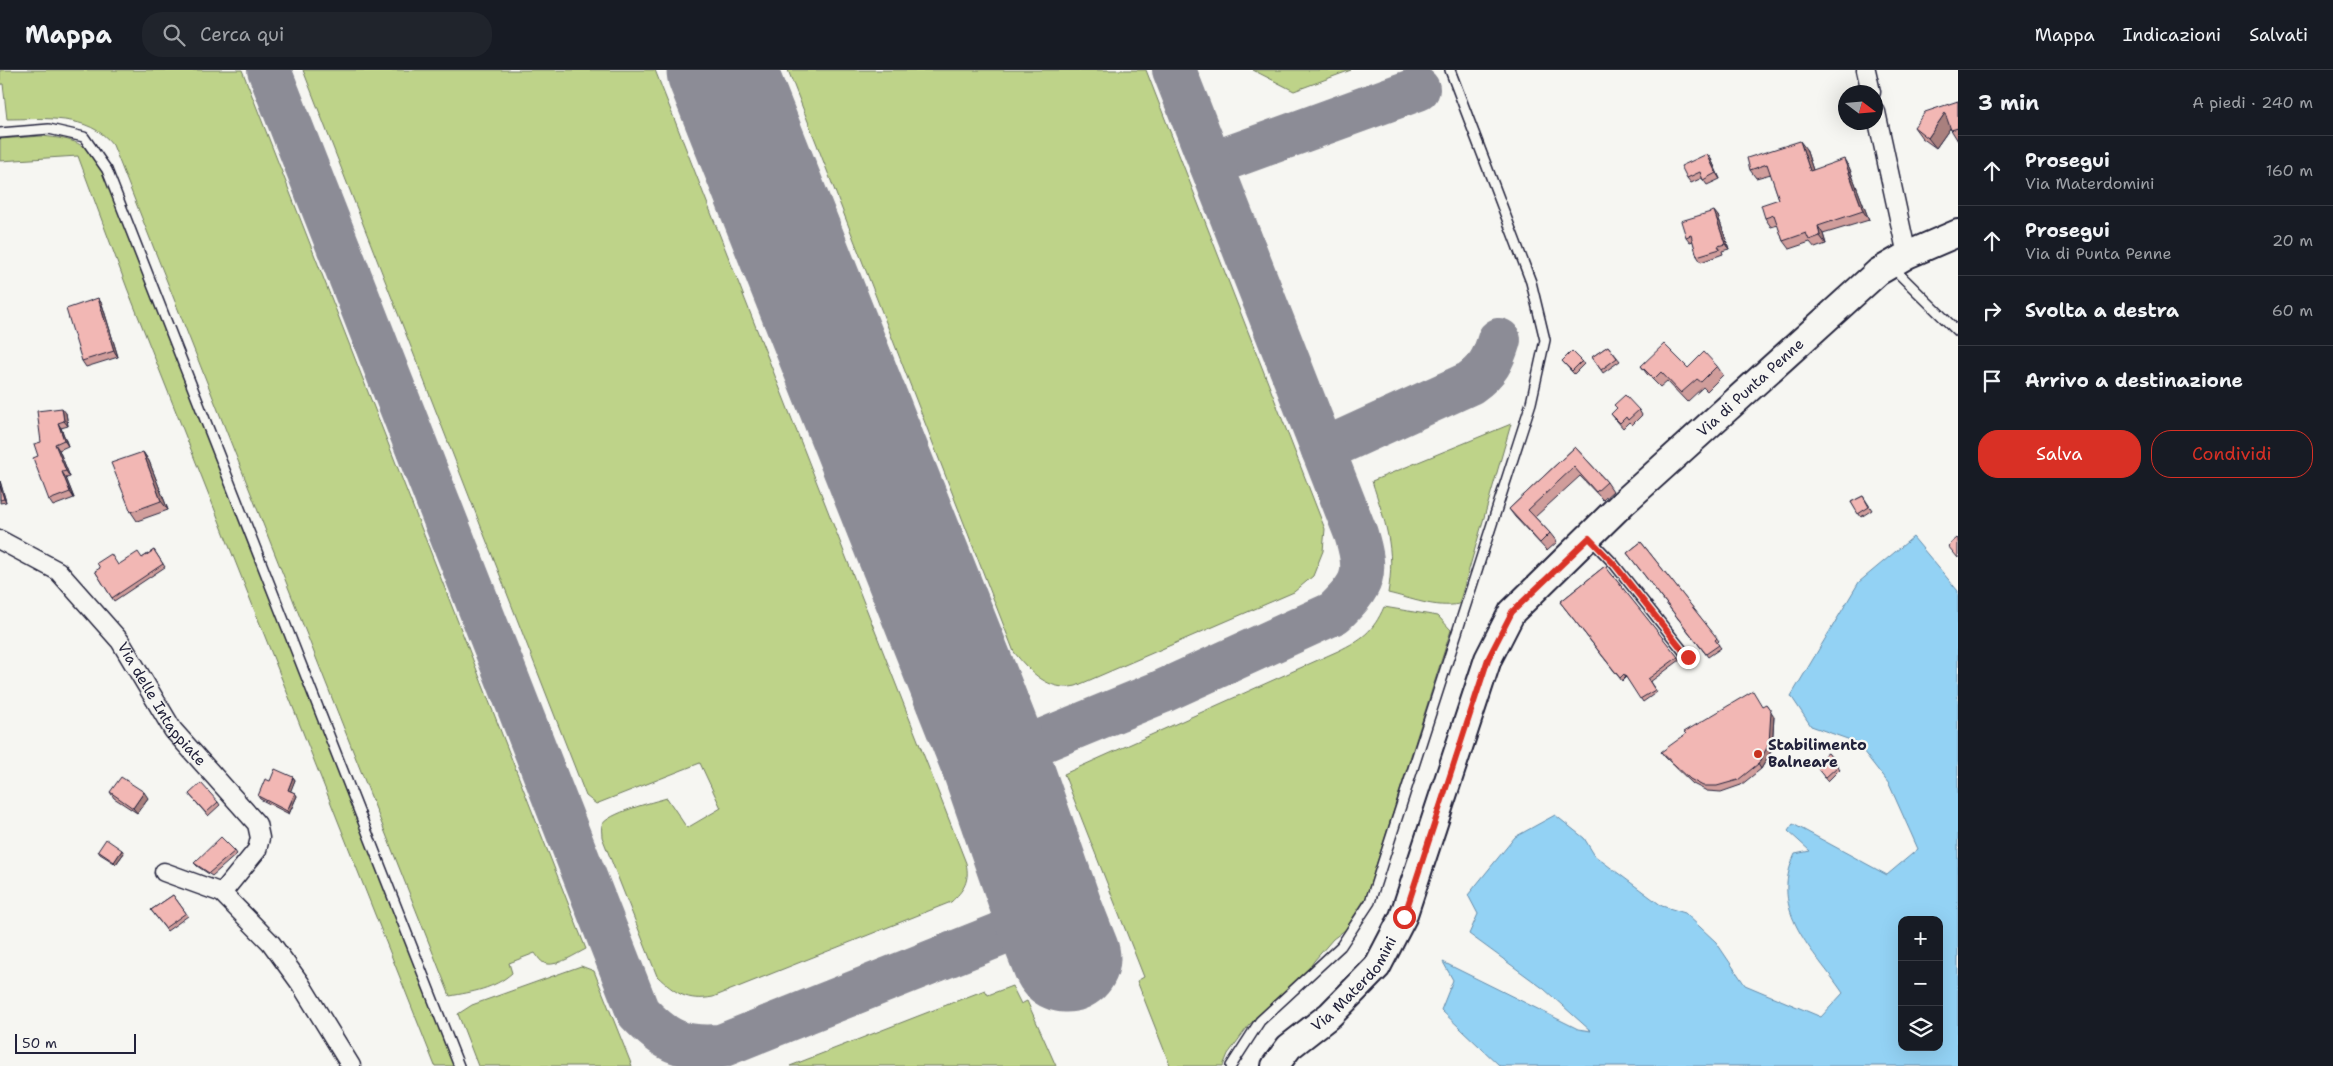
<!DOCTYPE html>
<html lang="it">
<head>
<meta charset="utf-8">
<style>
	:root { --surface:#171b24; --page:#20242c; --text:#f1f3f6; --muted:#9ea1a6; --line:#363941; --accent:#d93025 }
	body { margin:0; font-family:"Shantell Sans",sans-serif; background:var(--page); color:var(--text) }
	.controls { position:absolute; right:15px; bottom:15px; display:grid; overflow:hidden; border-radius:10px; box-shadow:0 5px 20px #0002 }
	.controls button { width:45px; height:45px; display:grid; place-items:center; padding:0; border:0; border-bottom:1px solid var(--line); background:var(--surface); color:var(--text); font:25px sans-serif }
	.compass { position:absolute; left:1838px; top:15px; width:45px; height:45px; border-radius:50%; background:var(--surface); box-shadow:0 5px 20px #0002; rotate:106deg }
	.scale { position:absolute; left:15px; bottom:12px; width:121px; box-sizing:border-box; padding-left:5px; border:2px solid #22223b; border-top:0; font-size:14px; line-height:18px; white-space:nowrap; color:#22223b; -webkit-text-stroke:4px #f6f6f2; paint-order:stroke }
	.stop { position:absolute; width:15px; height:15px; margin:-11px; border:4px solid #d93025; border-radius:50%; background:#fff }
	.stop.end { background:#d93025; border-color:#fff; box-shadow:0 1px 5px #0008 }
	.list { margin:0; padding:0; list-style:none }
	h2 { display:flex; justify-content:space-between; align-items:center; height:65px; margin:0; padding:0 20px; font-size:21px }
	h2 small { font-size:16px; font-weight:400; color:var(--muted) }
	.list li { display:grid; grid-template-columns:32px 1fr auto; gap:15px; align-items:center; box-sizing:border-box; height:70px; padding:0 20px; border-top:1px solid var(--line) }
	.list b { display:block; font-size:19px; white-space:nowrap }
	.list p { margin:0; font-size:16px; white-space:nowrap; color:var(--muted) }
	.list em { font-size:16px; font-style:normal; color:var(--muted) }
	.actions { display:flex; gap:10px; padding:15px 20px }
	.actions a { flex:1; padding:11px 0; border:1px solid var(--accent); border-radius:20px; text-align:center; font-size:18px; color:var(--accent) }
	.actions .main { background:var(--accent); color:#fff }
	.icon { flex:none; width:28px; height:28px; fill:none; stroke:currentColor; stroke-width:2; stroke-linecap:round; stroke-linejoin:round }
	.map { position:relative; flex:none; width:1958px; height:996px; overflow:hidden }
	header { display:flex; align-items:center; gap:30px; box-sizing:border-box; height:70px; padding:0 25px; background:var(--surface); border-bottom:1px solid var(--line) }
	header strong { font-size:24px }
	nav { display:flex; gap:28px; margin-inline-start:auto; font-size:18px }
	.search { width:350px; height:45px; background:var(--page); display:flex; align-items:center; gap:12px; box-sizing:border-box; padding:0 18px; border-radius:20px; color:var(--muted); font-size:19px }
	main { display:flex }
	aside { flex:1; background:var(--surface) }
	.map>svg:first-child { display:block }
	.green { fill:#bed389; stroke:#707a62 }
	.water { fill:#93d2f4; stroke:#668caa; fill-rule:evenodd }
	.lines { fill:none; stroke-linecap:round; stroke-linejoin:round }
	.taxiway { stroke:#8c8c96; stroke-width:44 }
	.runway { stroke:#8c8c96; stroke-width:109 }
	.lane-casing { stroke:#22223b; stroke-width:12 }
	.street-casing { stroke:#22223b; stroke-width:21 }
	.secondary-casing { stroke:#22223b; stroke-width:30 }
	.lane { stroke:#f6f6f2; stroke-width:9 }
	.street { stroke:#f6f6f2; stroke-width:18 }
	.secondary { stroke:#f6f6f2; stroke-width:26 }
	.wall { fill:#d09d9b; stroke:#22223b }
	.shaded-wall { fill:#a9807e; stroke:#22223b }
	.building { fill:#f2b7b4; stroke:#22223b }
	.route { stroke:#d93025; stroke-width:6 }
	.poi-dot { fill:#c8321e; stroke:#f6f6f2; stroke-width:2 }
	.labels { text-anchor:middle; stroke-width:4.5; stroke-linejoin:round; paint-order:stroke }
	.street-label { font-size:15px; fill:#22223b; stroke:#f6f6f2 }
	.poi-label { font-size:15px; font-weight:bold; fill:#22223b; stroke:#f6f6f2; text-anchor:start }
</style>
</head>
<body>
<header>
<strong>Mappa</strong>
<div class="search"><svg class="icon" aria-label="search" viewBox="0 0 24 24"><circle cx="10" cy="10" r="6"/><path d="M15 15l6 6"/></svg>Cerca qui</div>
<nav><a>Mappa</a><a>Indicazioni</a><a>Salvati</a></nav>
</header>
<main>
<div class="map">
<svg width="1958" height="996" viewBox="0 0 1958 996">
	<rect width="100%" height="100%" fill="#f6f6f2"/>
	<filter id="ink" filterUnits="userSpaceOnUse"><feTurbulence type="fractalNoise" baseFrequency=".02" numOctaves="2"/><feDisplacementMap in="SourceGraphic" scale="10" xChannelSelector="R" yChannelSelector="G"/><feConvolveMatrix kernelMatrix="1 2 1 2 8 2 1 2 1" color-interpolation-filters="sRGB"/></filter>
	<g filter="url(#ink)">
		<g class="green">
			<path d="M 0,0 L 242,0 L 586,879 C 576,884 558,896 547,894 C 541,893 538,887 535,883 L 509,893 L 512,903 C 494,919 472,922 450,926 L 113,75 C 89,43 43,49 7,49 L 3,14 L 0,14 Z"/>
			<path d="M 303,0 L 655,0 L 966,793 C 970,811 964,820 951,832 L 713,927 C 687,932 675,923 657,906 L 602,767 C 602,763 601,759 602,755 C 608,743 653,732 667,728 L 687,758 L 721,738 L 700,693 L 596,734 L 586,726 Z"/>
			<path d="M 788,0 L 1146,0 L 1325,459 L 1323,481 L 1313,506 L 1294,522 L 1076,616 C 1049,622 1030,602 1014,582 Z"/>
			<path d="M 1253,0 L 1351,0 L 1294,21 Z"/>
			<path d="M 42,66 C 77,70 81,71 104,97 L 460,996 L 435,996 L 127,218 L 78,86 L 0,91 L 0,69 Z"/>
			<path d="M 1511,354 L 1459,534 C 1436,539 1410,528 1388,523 C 1396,478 1385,452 1372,411 Z"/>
			<path d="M 1384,537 L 1438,546 L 1451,560 L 1366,827 L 1345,860 L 1333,869 L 1314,891 L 1306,903 L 1249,955 L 1228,984 L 1223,996 L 1169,996 L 1170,995 L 1137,911 L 1144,907 L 1064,704 L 1338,581 C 1362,569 1373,562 1384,537 Z"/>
			<path d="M 581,896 L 594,901 L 632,996 L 478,996 L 458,944 L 472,935 Z"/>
			<path d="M 1012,916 L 1021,934 L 1027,931 L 1056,996 L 790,996 L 985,920 L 988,925 Z"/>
		</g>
		<path class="water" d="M 1913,467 L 1958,521 L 1958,996 L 1500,996 L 1441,940 L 1453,910 L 1443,892 L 1578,959 L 1591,961 L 1544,919 L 1469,864 L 1478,844 L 1468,825 L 1515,767 L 1555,745 L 1584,768 L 1595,786 L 1662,836 L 1685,843 L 1716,872 L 1745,915 L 1821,947 L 1843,923 C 1814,880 1768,842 1795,784 L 1810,781 L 1788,761 L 1793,754 L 1887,805 L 1918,779 L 1889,714 L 1856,672 L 1811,656 L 1791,626 L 1859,512 ZM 1902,850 L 1939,850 L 1939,977 L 1902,977 Z"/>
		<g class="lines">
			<g class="taxiway">
				<path d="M 269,0 L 638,942 C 665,971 681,979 721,976 L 1049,845"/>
				<path d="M 1211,94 L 1418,19"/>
				<path d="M 1323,380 L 1470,313 C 1488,300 1493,290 1499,270"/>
				<path d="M 995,690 L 1161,622 L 1334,543 C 1364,514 1368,504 1356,464 L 1174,0"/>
			</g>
			<path class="runway" d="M 721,0 L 995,690 L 1049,845 L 1066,888"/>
			<g class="lane-casing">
				<g id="lane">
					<path d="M 0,63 L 49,59 L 84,67 L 107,100 L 459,996"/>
					<path d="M 1892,197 L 1958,262"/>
					<path d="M 1590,469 L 1614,494 L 1688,587"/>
					<path d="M 1231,996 L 1260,951 L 1341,876 L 1370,832 L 1531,333 L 1545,270 L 1531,212 L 1450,0"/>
				</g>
			</g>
			<g class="street-casing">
				<g id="street">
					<path d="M 1866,0 L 1871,22"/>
					<path d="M 1876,42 L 1907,185"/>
					<path id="s1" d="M 0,470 L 58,501 L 120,571 L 173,660 L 257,754 L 260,768 L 257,780 L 222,823 L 271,873 L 300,913 L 351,996"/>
					<path d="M 164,802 L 222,823"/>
				</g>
			</g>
			<g class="secondary-casing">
				<g id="secondary">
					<path id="s2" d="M 1275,996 L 1289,977 L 1330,945 L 1377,897 L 1403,847 L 1488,589 L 1512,542 L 1623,433 L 1878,202 L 1907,185 L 1958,163"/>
				</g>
			</g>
			<use href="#lane" class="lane"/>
			<use href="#street" class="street"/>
			<use href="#secondary" class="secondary"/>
		</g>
		<g class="wall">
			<path d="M 1958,31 L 1958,71 L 1950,58 L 1936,78 L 1922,68 L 1914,57 Z"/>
			<path d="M 1806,79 L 1813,100 L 1849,97 L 1869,150 L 1823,164 L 1826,174 L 1815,178 L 1810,172 L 1789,179 L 1783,171 L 1778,155 L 1771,157 L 1765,148 L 1779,129 L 1771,104 L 1756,108 L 1750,100 Z"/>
			<path d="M 1707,84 L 1711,89 L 1720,109 L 1707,115 L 1702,108 L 1691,113 L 1687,108 Z"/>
			<path d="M 1718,146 L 1729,179 L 1722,181 L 1723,184 L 1701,192 L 1697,186 L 1693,171 L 1690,172 L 1686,167 Z"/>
			<path d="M 98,228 L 102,234 L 118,287 L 86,297 L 82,291 Z"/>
			<path d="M 1608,276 L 1620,291 L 1603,303 L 1592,287 Z"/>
			<path d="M 1562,291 L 1582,291 L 1584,294 L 1574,304 Z"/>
			<path d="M 1641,296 L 1688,298 L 1717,296 L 1723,305 L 1707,321 L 1703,317 L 1687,332 L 1667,311 L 1660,317 L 1647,304 Z"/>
			<path d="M 1614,335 L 1639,340 L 1642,345 L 1632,355 L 1629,352 L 1623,358 L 1611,344 L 1617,338 Z"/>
			<path d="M 66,343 L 68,356 L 61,358 L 68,376 L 59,380 L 70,407 L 66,408 L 74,428 L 53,436 L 49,430 L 41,372 Z"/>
			<path d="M 1575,377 L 1607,412 L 1613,421 L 1603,430 L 1580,406 L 1535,447 L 1550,463 L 1557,472 L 1547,481 L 1515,447 L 1509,439 Z"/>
			<path d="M 143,382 L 149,391 L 168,440 L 137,451 L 131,442 Z"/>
			<path d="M 0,411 L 6,432 L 0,433 Z"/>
			<path d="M 1863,426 L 1872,440 L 1861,447 L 1851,432 Z"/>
			<path d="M 1641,472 L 1719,571 L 1717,573 L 1721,578 L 1708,587 L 1627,483 Z"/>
			<path d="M 154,480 L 165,497 L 114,531 L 95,501 L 142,488 Z"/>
			<path d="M 1605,496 L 1680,590 L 1650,612 L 1657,622 L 1643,632 L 1626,607 L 1622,611 L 1560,532 Z"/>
			<path d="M 1763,636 L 1774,646 L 1772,680 L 1761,699 L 1741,715 L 1721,722 L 1707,721 L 1693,714 L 1665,687 L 1661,682 Z"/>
			<path d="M 1828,683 L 1840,699 L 1828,711 L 1814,694 Z"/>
			<path d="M 293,707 L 295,710 L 290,721 L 295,723 L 297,726 L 289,744 L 260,729 L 258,726 L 270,711 Z"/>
			<path d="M 110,722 L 148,728 L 137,743 L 114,728 Z"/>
			<path d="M 189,724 L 218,732 L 220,735 L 208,746 Z"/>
			<path d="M 98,781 L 124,783 L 116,794 L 100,784 Z"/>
			<path d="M 235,781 L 237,784 L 212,806 L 197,796 L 194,793 Z"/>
			<path d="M 173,825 L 188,846 L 167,861 L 151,840 Z"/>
		</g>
		<g class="shaded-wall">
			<path d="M 1945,43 L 1953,54 L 1936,78 L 1928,68 Z"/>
			<path d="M 1800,71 L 1806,79 L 1816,109 L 1810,101 Z"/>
			<path d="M 1707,84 L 1711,89 L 1720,109 L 1716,103 Z"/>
			<path d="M 1844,89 L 1849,97 L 1869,150 L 1863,141 Z"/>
			<path d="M 1714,141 L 1718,146 L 1729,179 L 1725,174 Z"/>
			<path d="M 1818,156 L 1823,164 L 1826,174 L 1820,166 Z"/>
			<path d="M 98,228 L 102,234 L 118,287 L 114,281 Z"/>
			<path d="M 62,338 L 66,343 L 68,356 L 64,351 Z"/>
			<path d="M 58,353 L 61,358 L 68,376 L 64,370 Z"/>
			<path d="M 55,374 L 59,380 L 70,407 L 66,401 Z"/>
			<path d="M 143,382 L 149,391 L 168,440 L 161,431 Z"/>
			<path d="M 62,402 L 66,408 L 74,428 L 70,422 Z"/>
			<path d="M 0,411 L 6,432 L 4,429 L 0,416 Z"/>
			<path d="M 1766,634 L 1774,646 L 1772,680 L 1761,699 L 1758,694 Z"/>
			<path d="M 293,707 L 295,710 L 290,723 L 288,720 Z"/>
			<path d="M 144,722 L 148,728 L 137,743 L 133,738 Z"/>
			<path d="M 295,723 L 297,726 L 289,744 L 287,741 Z"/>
			<path d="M 122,780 L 124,783 L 116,794 L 114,792 Z"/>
		</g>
		<g class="building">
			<path d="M 1958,31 L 1958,58 L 1951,60 L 1945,43 L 1928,68 L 1914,57 L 1925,42 Z"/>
			<path d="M 1800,71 L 1810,101 L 1844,89 L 1863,141 L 1818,156 L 1820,166 L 1809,170 L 1806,163 L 1783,171 L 1774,145 L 1765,148 L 1761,135 L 1779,129 L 1767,94 L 1750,100 L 1747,88 Z"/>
			<path d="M 1707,84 L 1716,103 L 1703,110 L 1700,102 L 1687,108 L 1681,96 Z"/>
			<path d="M 1714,141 L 1725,174 L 1718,176 L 1720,179 L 1697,186 L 1691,165 L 1686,167 L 1681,151 Z"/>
			<path d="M 98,228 L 114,281 L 82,291 L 66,239 Z"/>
			<path d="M 1664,274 L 1688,298 L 1704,282 L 1717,296 L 1701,312 L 1697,309 L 1681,323 L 1661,302 L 1654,309 L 1641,296 Z"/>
			<path d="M 1608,276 L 1617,288 L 1601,300 L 1592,287 Z"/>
			<path d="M 1572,281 L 1582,291 L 1572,301 L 1562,291 Z"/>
			<path d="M 1625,325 L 1639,340 L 1628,350 L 1626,347 L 1620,353 L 1611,344 L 1617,338 L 1614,335 Z"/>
			<path d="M 62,338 L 64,351 L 58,353 L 64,370 L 55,374 L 66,401 L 62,402 L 70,422 L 49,430 L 33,388 L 38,386 L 34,374 L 41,372 L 37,341 Z"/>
			<path d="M 1575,377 L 1607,412 L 1596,422 L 1574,397 L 1528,440 L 1550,463 L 1540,473 L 1509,439 Z"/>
			<path d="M 143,382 L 161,431 L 131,442 L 111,393 Z"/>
			<path d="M 0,416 L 4,429 L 0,430 Z"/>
			<path d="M 1863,426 L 1869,437 L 1858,444 L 1851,432 Z"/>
			<path d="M 1957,468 L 1958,469 L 1958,488 L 1948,476 Z"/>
			<path d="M 1641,472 L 1717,568 L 1715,570 L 1719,575 L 1706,584 L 1627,483 Z"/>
			<path d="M 154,480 L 163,494 L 112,528 L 95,501 L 100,498 L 97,493 L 111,484 L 118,495 L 138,482 L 142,488 Z"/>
			<path d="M 1605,496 L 1678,587 L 1648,609 L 1655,620 L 1640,629 L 1624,604 L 1620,608 L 1560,532 Z"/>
			<path d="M 1753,621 L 1762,636 L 1766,634 L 1771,641 L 1769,674 L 1758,694 L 1738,710 L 1717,716 L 1703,716 L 1690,709 L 1661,682 L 1686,664 L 1684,662 Z"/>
			<path d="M 1828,683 L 1838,696 L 1825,708 L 1814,694 Z"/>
			<path d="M 275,699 L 293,707 L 288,720 L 295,723 L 287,741 L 258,726 L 265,709 L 270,711 Z"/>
			<path d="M 121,707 L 144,722 L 133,738 L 110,722 Z"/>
			<path d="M 201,713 L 218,732 L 206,743 L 189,724 Z"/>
			<path d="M 221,767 L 235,781 L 209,803 L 194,793 Z"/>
			<path d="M 106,769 L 122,780 L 114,792 L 98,781 Z"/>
			<path d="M 173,825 L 186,843 L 165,858 L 151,840 Z"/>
		</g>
	</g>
	<g class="lines" filter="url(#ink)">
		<path class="route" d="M 1404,847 L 1488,589 L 1512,542 L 1589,468 L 1614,494 L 1688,587"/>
	</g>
	<circle class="poi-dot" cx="1758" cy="684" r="5"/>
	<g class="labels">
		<g class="street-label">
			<text dy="5" stroke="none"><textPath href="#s2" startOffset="851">Via di Punta Penne</textPath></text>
			<text dy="5" stroke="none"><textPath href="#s1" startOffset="235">Via delle Intappiate</textPath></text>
			<text dy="5" stroke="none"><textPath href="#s2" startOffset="115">Via Materdomini</textPath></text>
		</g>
		<g class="poi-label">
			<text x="1768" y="680">Stabilimento<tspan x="1768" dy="17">Balneare</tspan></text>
		</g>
	</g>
</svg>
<div class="controls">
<button>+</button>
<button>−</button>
<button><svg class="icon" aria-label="layers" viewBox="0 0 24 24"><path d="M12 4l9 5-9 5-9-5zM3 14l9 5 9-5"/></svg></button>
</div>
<svg class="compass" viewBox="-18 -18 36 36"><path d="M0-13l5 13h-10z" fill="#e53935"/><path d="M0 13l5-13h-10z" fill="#9ea1a6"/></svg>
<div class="scale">50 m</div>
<div class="stop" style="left:1404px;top:847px"></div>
<div class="stop end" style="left:1688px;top:587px"></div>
</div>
<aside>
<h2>3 min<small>A piedi · 240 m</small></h2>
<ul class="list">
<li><svg class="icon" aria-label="ahead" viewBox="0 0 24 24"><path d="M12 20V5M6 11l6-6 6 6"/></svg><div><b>Prosegui</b><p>Via Materdomini</p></div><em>160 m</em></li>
<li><svg class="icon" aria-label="ahead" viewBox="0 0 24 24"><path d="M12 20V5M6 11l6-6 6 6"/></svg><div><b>Prosegui</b><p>Via di Punta Penne</p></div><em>20 m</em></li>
<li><svg class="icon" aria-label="right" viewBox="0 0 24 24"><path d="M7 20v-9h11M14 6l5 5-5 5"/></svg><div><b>Svolta a destra</b></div><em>60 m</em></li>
<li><svg class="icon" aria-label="arrive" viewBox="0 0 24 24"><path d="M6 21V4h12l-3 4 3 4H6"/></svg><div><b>Arrivo a destinazione</b></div></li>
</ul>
<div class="actions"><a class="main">Salva</a><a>Condividi</a></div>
</aside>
</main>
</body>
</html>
